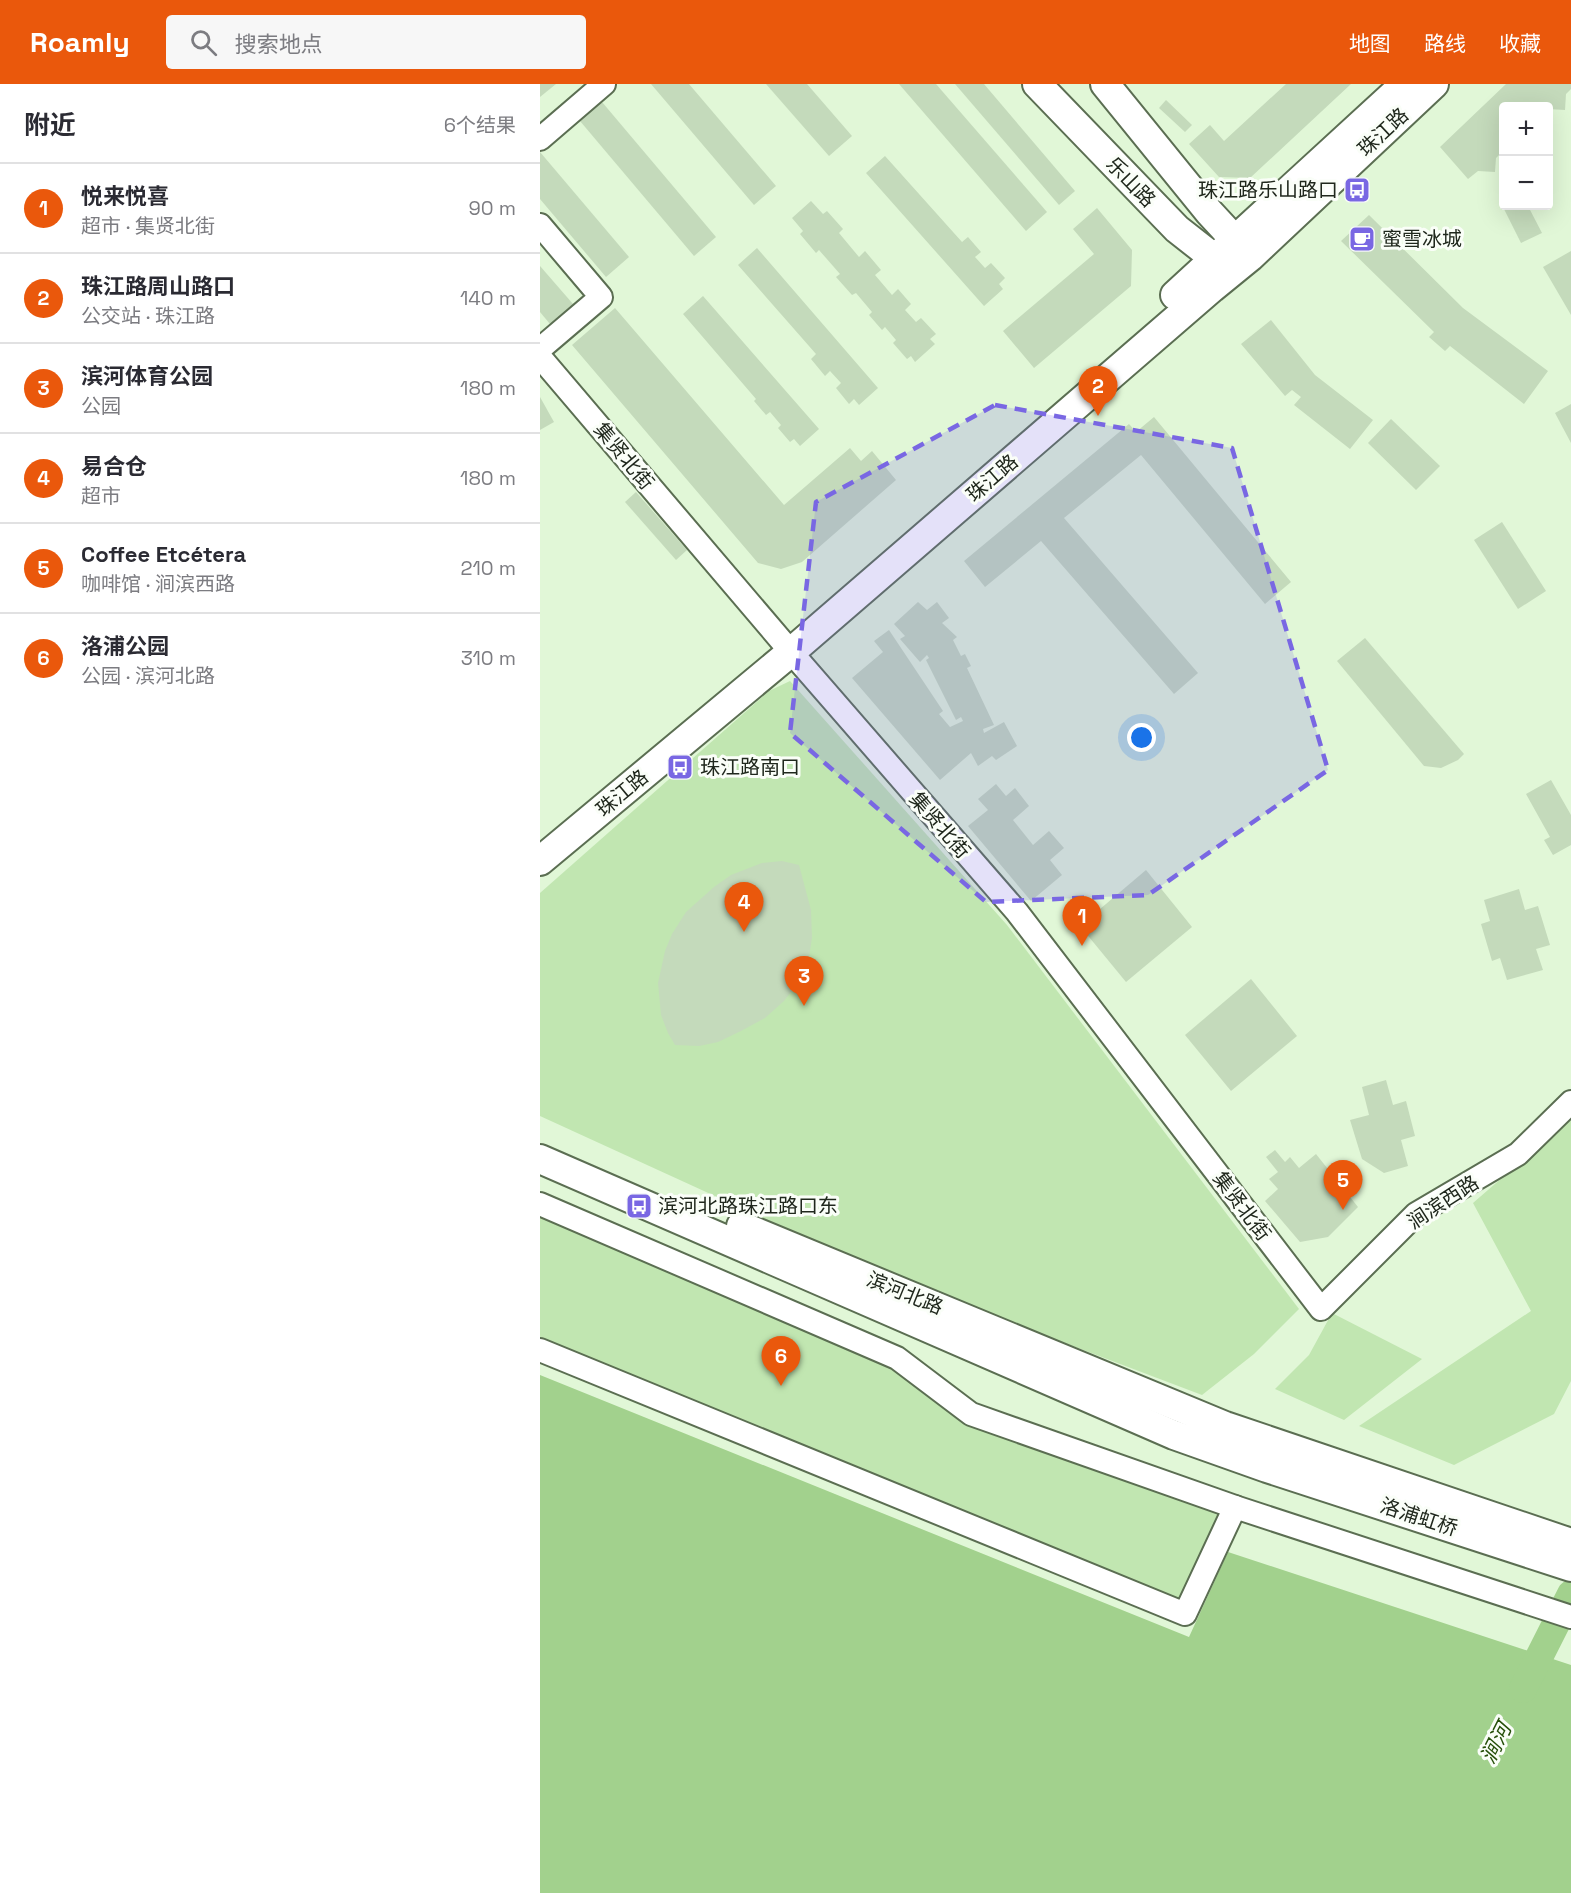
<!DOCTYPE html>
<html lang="zh">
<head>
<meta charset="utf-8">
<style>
	:root { --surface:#fff; --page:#f7f7f7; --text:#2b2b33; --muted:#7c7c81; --line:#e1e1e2; --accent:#ea580c }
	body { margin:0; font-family:"Space Grotesk","Noto Sans SC",sans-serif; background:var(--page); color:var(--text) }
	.controls { position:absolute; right:18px; top:18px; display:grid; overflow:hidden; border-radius:6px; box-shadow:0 6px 24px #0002 }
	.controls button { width:54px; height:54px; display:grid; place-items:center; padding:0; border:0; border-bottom:2px solid var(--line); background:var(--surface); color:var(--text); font:30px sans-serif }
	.you { position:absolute; left:602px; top:654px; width:21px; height:21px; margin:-15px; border:4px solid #fff; border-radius:50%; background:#1a73e8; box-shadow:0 0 0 9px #1a73e833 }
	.badge { display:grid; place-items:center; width:39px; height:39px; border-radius:50%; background:var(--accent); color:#fff; font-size:20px; font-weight:700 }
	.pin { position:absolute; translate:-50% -50px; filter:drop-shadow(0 2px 3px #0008) }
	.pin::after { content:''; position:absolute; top:32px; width:21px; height:18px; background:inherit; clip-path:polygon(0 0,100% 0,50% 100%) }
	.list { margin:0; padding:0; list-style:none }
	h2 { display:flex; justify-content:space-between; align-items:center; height:78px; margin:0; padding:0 24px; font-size:26px }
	h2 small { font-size:20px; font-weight:400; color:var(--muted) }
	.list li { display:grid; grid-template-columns:39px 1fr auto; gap:18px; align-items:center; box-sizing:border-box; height:90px; padding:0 24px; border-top:2px solid var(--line) }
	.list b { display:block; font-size:22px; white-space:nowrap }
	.list p { margin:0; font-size:20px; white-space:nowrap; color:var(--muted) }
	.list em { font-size:20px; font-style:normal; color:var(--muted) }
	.icon { flex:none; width:33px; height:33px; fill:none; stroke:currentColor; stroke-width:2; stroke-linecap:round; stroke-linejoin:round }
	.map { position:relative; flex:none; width:1031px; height:1809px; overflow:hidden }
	header { display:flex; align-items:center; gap:36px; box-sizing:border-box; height:84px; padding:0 30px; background:var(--accent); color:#fff }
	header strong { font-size:28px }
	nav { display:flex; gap:33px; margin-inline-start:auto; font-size:21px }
	.search { width:420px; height:54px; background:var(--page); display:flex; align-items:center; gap:15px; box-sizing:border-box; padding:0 21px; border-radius:6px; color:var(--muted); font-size:22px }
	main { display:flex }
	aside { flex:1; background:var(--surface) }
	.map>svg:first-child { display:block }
	.green { fill:#c1e6b1 }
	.water { fill:#a2d18d }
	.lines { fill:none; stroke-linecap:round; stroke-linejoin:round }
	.river { stroke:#a2d18d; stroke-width:28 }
	.building { fill:#c4dabb }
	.minor-casing { stroke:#5b6e52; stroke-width:26 }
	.major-casing { stroke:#5b6e52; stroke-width:32 }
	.minor { stroke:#fff; stroke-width:22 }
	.major { stroke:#fff; stroke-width:28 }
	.marked { fill:#7967e3; fill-opacity:0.2; stroke:#7967e3; stroke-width:4.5; stroke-dasharray:12 8; stroke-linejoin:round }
	.labels { text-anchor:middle; stroke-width:6; stroke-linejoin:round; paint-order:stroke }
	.street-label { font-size:20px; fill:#20281d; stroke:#fafef8 }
	.poi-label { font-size:20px; fill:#20281d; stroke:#fafef8; text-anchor:start }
	.water-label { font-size:21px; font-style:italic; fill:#26500a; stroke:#fafef8 }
</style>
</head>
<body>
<header>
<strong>Roamly</strong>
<div class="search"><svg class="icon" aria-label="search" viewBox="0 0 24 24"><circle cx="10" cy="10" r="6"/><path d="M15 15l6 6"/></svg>搜索地点</div>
<nav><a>地图</a><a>路线</a><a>收藏</a></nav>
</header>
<main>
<aside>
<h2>附近<small>6个结果</small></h2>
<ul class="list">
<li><span class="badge">1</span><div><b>悦来悦喜</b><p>超市 · 集贤北街</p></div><em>90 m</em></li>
<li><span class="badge">2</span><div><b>珠江路周山路口</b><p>公交站 · 珠江路</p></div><em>140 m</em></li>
<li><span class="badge">3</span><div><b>滨河体育公园</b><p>公园</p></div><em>180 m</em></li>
<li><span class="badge">4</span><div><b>易合仓</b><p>超市</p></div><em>180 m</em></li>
<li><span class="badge">5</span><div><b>Coffee Etcétera</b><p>咖啡馆 · 涧滨西路</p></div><em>210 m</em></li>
<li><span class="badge">6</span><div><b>洛浦公园</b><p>公园 · 滨河北路</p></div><em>310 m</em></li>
</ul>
</aside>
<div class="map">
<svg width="1031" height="1809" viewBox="0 0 1031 1809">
	<rect width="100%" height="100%" fill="#e1f7d7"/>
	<g class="green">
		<path d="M 250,597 L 467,841 L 759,1225 L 714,1270 L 662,1311 L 356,1195 L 0,1032 L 0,809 L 229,607 Z"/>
		<path d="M 1031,1034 L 1031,1297 L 1014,1330 L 914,1381 L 819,1342 L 991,1227 L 933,1119 Z"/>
		<path d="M 0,1120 L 357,1274 L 431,1330 L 695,1423 L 645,1530 L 0,1266 Z"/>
		<path d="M 792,1229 L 882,1275 L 804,1336 L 735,1305 L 769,1271 Z"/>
	</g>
	<path class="water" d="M 0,1291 L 649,1553 L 688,1468 L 1031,1581 L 1031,1809 L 0,1809 Z"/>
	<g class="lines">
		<path class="river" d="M 983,1605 L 1031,1510"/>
	</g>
	<g class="building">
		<path d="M 0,0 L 16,0 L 0,13 Z"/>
		<path d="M 111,0 L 149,0 L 236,102 L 214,121 Z"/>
		<path d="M 226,0 L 267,0 L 312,52 L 289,72 Z"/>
		<path d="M 359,0 L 396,0 L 507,128 L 486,147 Z"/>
		<path d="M 415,0 L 444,0 L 535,107 L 519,121 Z"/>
		<path d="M 746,0 L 811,0 L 710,94 L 679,93 L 649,60 L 670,41 L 684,57 Z"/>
		<path d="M 966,0 L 1031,0 L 1031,5 L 1026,10 L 1025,26 L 1008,25 L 1008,22 L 963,22 L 963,67 L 956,74 L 955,88 L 938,87 L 928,95 L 900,63 Z"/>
		<path d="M 626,16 L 652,41 L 645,48 L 619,24 Z"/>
		<path d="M 62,18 L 176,153 L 154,172 L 40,37 Z"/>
		<path d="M 0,68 L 89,173 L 66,193 L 0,115 Z"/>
		<path d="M 345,72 L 422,158 L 428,153 L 441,168 L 435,173 L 445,184 L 451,179 L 465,194 L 459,200 L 463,205 L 444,222 L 326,89 Z"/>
		<path d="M 271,117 L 283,130 L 287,127 L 303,145 L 299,149 L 319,173 L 325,167 L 341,186 L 335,191 L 352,211 L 358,205 L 371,220 L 365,226 L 376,238 L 381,234 L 396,250 L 390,255 L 395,260 L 375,278 L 371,272 L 367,275 L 353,259 L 356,256 L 345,243 L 342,246 L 329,231 L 332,228 L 316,209 L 312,211 L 296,193 L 300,190 L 279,166 L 276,169 L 260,150 L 263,147 L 252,134 Z"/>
		<path d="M 963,118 L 963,122 L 988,122 L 1002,149 L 981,159 L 961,119 Z"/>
		<path d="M 557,124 L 592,166 L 591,202 L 494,284 L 463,247 L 554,170 L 533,145 Z"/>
		<path d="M 829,131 L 923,224 L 1008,287 L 984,320 L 910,262 L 905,267 L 889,253 L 894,248 L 801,157 Z"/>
		<path d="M 217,164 L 338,304 L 319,321 L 314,315 L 309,320 L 296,304 L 301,299 L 290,287 L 285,292 L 271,275 L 276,270 L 198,181 Z"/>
		<path d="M 1031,167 L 1031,231 L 1003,183 Z"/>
		<path d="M 0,182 L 33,220 L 10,240 L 0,228 Z"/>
		<path d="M 163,212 L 279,345 L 260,362 L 254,355 L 250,358 L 238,344 L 241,341 L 230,328 L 226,331 L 214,317 L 216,315 L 143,230 Z"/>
		<path d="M 75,224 L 244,421 L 310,364 L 321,377 L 332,367 L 356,396 L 262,478 L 241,485 L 218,479 L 32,261 Z"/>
		<path d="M 731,236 L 775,291 L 833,336 L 810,365 L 754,321 L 761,313 L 752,306 L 745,312 L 701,260 Z"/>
		<path d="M 0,313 L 14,338 L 0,346 Z"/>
		<path d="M 1031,320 L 1031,359 L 1015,329 Z"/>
		<path d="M 614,333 L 751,498 L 725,520 L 601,371 L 524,434 L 658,589 L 634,610 L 501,457 L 445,503 L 424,477 L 589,340 L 596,348 Z"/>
		<path d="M 851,335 L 900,382 L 876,406 L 828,359 Z"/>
		<path d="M 96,408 L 147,466 L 136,476 L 85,418 Z"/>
		<path d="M 962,438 L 1006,507 L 978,525 L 934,456 Z"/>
		<path d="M 378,518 L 387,526 L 397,518 L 409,534 L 402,539 L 417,553 L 413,556 L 421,572 L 425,570 L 431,582 L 427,584 L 454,641 L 443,645 L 444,649 L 464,638 L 477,662 L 456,676 L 452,672 L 438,682 L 431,669 L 400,696 L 312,594 L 343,568 L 334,557 L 349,546 L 403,627 L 399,630 L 410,643 L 423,637 L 421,633 L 416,636 L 386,576 L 389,574 L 387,571 L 380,578 L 360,555 L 365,552 L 354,540 Z"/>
		<path d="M 825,554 L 924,670 L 918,676 L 901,684 L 884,682 L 797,577 Z"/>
		<path d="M 1011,696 L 1031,731 L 1031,761 L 1013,771 L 1004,756 L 1010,753 L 986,710 Z"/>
		<path d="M 456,700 L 466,712 L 475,704 L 489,722 L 473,736 L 493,761 L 509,747 L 524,764 L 510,776 L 522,791 L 491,817 L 428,742 L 448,726 L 438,715 Z"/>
		<path d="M 242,777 L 259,781 L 271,826 L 272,854 L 269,873 L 258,899 L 244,917 L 225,934 L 201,947 L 178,958 L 159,962 L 135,961 L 128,949 L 121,931 L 118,899 L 125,867 L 132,850 L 146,828 L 174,803 L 191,791 L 222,779 Z"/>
		<path d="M 606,786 L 652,843 L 586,898 L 540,842 Z"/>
		<path d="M 979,805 L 985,826 L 998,822 L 1010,861 L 996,865 L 1003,886 L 967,896 L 960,874 L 952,877 L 941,840 L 950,837 L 944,816 Z"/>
		<path d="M 711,895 L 757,952 L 691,1007 L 645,951 Z"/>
		<path d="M 846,996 L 853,1021 L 866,1017 L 875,1052 L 861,1056 L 868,1082 L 844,1089 L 822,1075 L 810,1036 L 829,1031 L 822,1003 Z"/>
		<path d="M 735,1066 L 745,1078 L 750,1073 L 759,1084 L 776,1070 L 818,1123 L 788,1153 L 760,1158 L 725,1117 L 738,1105 L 729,1095 L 738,1088 L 726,1073 Z"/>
	</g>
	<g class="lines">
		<g class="minor-casing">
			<g id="minor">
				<path d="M 0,55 L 64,0"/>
				<path d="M 0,141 L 61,213 L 0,265"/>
				<path d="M 0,273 L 251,568 L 477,828 L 781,1225 L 876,1130 L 978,1070 L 1031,1018"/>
				<path d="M 0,1120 L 357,1274 L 431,1330 L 695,1423 L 645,1530 L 0,1266"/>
				<path d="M 695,1423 L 1031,1533"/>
			</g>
		</g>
		<g class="major-casing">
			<g id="major">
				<path d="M 497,0 L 637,145 L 674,174 L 686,187"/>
				<path d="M 565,0 L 669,128 L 706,168"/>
				<path d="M 635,211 L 865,0"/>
				<path d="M 0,777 L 251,568 L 672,204 L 710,173 L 894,0"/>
				<path d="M 0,1075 L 634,1351 L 727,1384 L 1031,1483"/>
				<path d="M 201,1142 L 685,1342 L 1031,1459"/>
			</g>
		</g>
		<use href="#minor" class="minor"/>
		<use href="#major" class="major"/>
	</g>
	<path class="marked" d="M 455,321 L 692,364 L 788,686 L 608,811 L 446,818 L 250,649 L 276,418 Z"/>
	<defs>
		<g id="bus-square" transform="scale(1.35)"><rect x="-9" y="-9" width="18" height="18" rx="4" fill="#7967e3" stroke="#fafef8"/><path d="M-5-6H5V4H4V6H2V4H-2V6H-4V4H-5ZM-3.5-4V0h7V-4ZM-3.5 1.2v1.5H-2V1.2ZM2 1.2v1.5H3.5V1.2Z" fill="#fff"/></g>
		<g id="cafe-square" transform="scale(1.35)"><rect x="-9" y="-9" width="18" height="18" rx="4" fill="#7967e3" stroke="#fafef8"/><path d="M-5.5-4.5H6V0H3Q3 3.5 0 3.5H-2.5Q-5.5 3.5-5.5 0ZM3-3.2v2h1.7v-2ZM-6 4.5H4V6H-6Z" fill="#fff"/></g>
	</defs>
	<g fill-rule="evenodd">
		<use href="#bus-square" x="817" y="106"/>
		<use href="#cafe-square" x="822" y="155"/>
		<use href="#bus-square" x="140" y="683"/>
		<use href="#bus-square" x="99" y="1122"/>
	</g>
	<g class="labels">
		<g class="street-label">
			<text transform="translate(843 48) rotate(-43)" y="7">珠江路</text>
			<text transform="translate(591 98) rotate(46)" y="7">乐山路</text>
			<text transform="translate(84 372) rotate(50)" y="7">集贤北街</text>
			<text transform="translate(452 394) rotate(-41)" y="7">珠江路</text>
			<text transform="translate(82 709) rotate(-40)" y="7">珠江路</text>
			<text transform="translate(400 741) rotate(49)" y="7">集贤北街</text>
			<text transform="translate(903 1118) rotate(-33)" y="7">涧滨西路</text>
			<text transform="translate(702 1122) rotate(53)" y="7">集贤北街</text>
			<text transform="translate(365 1209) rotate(22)" y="7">滨河北路</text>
			<text transform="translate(879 1433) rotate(18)" y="7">洛浦虹桥</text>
		</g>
		<g class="poi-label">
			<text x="798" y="113" text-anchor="end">珠江路乐山路口</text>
			<text x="842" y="162">蜜雪冰城</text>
			<text x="160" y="690">珠江路南口</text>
			<text x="118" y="1129">滨河北路珠江路口东</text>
		</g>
		<g class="water-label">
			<text transform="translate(956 1659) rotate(-63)" y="7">涧河</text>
		</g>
	</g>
</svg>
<div class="controls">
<button>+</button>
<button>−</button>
</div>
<div class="you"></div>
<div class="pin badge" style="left:542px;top:862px">1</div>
<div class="pin badge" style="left:558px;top:332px">2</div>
<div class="pin badge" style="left:264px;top:922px">3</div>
<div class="pin badge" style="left:204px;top:848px">4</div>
<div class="pin badge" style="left:803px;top:1126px">5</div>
<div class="pin badge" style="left:241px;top:1302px">6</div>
</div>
</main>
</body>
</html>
